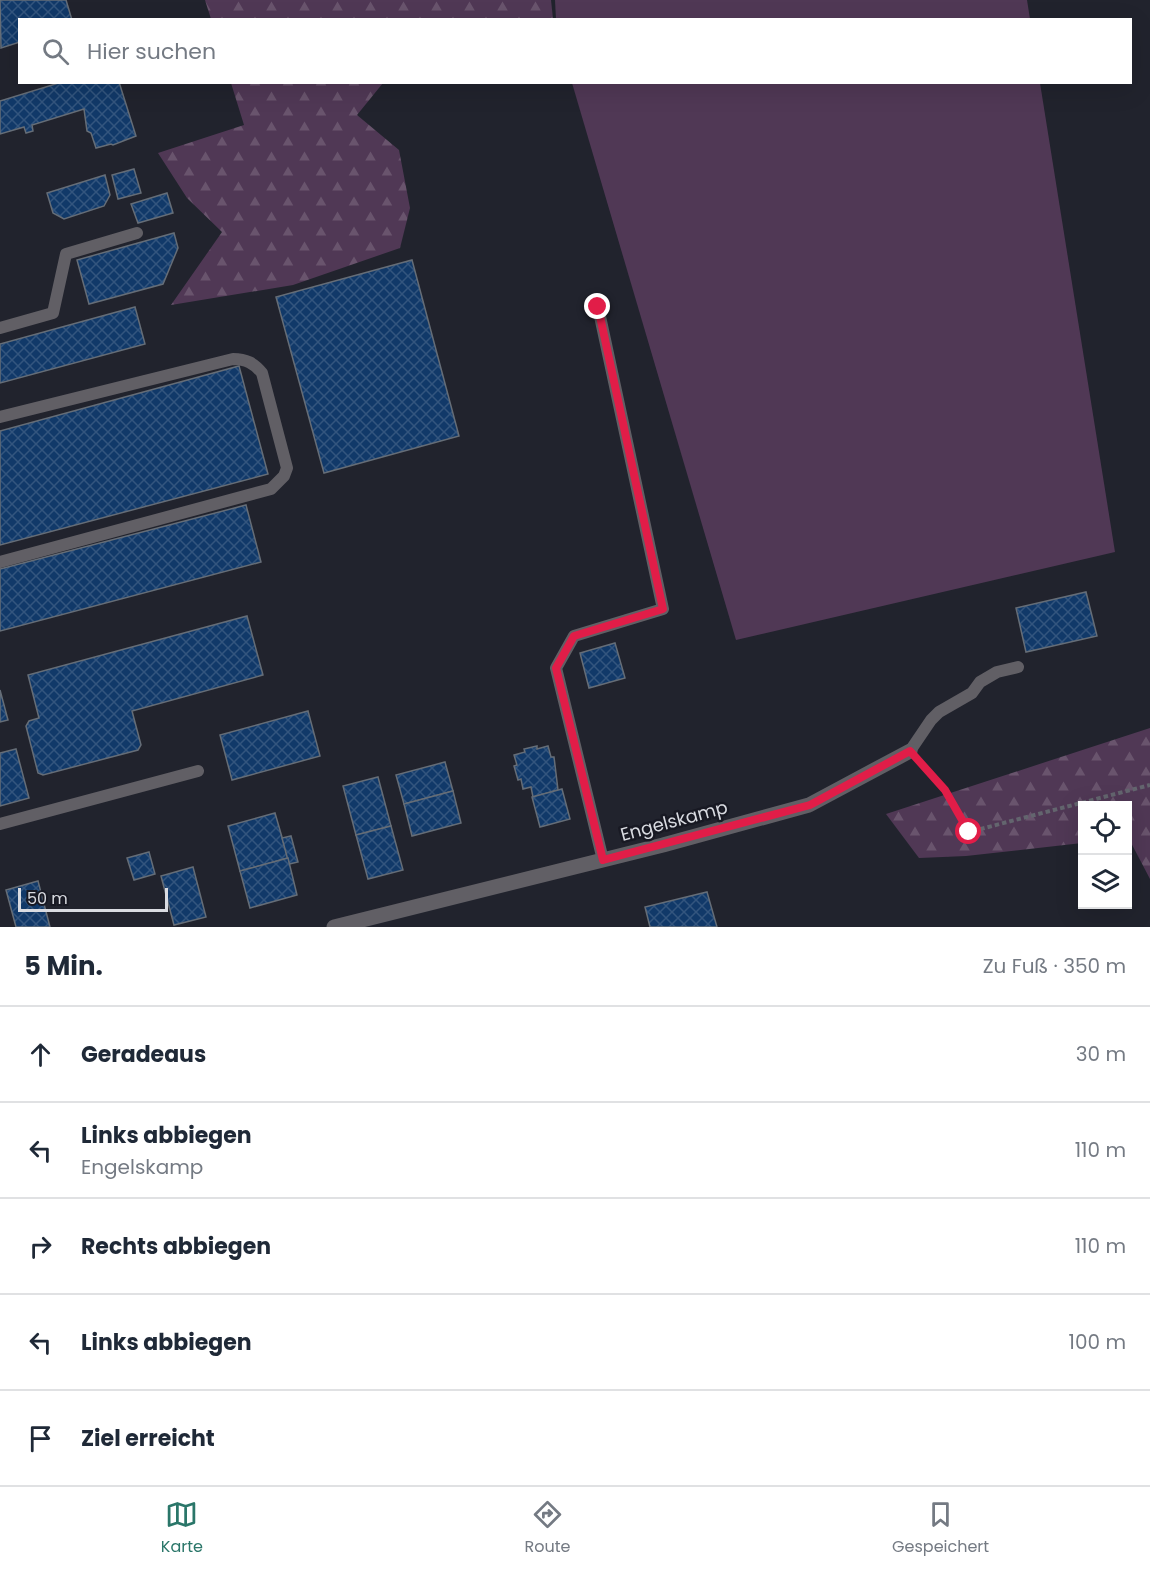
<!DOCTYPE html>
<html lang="de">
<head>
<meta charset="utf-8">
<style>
	:root { --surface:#fff; --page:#f2f2f3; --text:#1f2937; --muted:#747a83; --line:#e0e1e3; --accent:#2a7669 }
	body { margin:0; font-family:Poppins,sans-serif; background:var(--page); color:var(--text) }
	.controls { position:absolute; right:18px; bottom:18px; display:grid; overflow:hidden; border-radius:0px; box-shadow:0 6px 24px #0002 }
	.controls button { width:54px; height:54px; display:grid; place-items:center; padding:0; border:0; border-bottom:2px solid var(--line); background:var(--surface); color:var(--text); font:30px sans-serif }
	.scale { position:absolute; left:18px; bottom:15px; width:150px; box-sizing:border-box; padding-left:6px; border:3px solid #d9dbe1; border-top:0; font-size:16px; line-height:21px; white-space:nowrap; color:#d9dbe1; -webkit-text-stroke:4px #181923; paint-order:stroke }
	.stop { position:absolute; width:18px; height:18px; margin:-14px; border:4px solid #e11d48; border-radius:50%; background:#fff }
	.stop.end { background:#e11d48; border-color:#fff; box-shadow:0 2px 6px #0008 }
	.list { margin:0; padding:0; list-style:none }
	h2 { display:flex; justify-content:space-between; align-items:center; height:78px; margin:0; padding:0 24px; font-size:26px }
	h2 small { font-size:20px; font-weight:400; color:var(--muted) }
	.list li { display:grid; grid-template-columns:39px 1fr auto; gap:18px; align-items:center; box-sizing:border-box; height:96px; padding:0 24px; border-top:2px solid var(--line) }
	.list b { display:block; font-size:22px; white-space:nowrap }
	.list p { margin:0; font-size:20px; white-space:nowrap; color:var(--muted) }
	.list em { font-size:20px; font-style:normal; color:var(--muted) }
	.icon { flex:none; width:33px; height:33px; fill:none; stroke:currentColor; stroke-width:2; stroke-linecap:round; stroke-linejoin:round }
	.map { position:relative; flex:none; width:1150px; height:927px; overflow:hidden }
	.search { position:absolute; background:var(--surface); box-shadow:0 6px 24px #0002; left:18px; right:18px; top:18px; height:66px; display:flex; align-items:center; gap:15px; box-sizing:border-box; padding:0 21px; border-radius:0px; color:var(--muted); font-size:22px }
	.sheet { height:558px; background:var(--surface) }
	nav { display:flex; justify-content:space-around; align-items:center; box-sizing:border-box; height:84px; border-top:2px solid var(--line); background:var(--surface); font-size:16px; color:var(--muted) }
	nav a { display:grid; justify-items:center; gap:3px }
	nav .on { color:var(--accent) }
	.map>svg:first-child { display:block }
	.grass { fill:#503855 }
	.forest { fill:url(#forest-firs) }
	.building { fill:url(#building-cross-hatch); stroke:#656d77; stroke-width:1.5 }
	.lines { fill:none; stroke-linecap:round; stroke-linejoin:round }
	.path { stroke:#63656e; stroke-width:4; stroke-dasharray:4.5 3; stroke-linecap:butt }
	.service { stroke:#615f65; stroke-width:12 }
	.minor { stroke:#615f65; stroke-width:15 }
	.route { stroke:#e11d48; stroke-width:8 }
	.labels { text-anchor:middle; stroke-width:5; stroke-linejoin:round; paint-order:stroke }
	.street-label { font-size:18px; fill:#d9dbe1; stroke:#181923 }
</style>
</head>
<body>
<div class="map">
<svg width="1150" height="927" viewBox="0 0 1150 927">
	<defs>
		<pattern id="forest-firs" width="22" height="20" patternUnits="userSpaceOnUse" patternTransform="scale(1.5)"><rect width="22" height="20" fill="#503855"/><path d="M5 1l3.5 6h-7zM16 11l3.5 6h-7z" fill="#69546d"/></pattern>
		<pattern id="building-cross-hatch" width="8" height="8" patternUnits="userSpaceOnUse" patternTransform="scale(1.5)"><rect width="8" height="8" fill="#113969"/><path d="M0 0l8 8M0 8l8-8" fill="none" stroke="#33557e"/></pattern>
	</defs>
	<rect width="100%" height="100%" fill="#21232d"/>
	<g class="grass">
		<path d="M 555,0 L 1027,0 L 1030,19 L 556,20 Z"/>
		<path d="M 572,83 L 1040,83 L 1115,552 L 736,640 Z"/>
	</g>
	<g class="forest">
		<path d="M 205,0 L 551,0 L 553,19 L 211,19 Z"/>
		<path d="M 231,83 L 383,83 L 357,115 L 399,150 L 410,208 L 400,248 L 293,285 L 171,305 L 222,232 L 187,198 L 158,153 L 244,125 Z"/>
		<path d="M 1150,728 L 1150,879 L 1128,837 L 1128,806 L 1082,806 L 1082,843 L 966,856 L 919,858 L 886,814 Z"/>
	</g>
	<g class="building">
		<path d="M 0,0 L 66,0 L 72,20 L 20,20 L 20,42 L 1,48 Z"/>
		<path d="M 62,82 L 119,82 L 136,136 L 113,145 L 111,144 L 96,148 L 91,133 L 87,131 L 84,109 L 32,125 L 33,131 L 26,133 L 24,127 L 0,134 L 0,101 Z"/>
		<path d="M 134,169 L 141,193 L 118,199 L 112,175 Z"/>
		<path d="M 105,175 L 110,195 L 104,206 L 64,219 L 53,213 L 47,193 Z"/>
		<path d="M 167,193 L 173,213 L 138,223 L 131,204 Z"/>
		<path d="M 174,233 L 178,248 L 163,284 L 89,304 L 77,260 Z"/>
		<path d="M 412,260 L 459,436 L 324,473 L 276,297 Z"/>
		<path d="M 135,307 L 145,344 L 0,383 L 0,344 Z"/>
		<path d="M 239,366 L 268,474 L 0,545 L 0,431 Z"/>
		<path d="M 246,505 L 261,562 L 0,631 L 0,569 Z"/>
		<path d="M 1086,592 L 1097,636 L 1026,652 L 1016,608 Z"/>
		<path d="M 247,616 L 263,675 L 132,711 L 141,745 L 138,750 L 43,775 L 38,773 L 26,726 L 29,721 L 39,718 L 28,675 Z"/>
		<path d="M 615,643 L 625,678 L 589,688 L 580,653 Z"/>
		<path d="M 0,690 L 8,720 L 0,722 Z"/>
		<path d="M 308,711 L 320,756 L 232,780 L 220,735 Z"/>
		<path d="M 537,746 L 537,749 L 548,746 L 551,757 L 554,757 L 558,790 L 533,797 L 531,787 L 523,789 L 521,779 L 518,780 L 514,766 L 517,765 L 514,755 L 525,752 L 524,749 Z"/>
		<path d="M 16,749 L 29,798 L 0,806 L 0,753 Z"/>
		<path d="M 445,762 L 453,791 L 404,804 L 396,775 Z"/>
		<path d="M 378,777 L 391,826 L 356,835 L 343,786 Z"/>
		<path d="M 562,789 L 570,819 L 540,827 L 532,797 Z"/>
		<path d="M 453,791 L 461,823 L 412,836 L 404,804 Z"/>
		<path d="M 275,813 L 288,858 L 240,871 L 228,826 Z"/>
		<path d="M 391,826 L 403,870 L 368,879 L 356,835 Z"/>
		<path d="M 291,836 L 298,862 L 289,864 L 282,838 Z"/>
		<path d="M 149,852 L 155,874 L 134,880 L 127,858 Z"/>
		<path d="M 288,858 L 297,895 L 250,908 L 240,871 Z"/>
		<path d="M 193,867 L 206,917 L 174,925 L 161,876 Z"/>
		<path d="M 38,881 L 50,927 L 16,927 L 6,890 Z"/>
		<path d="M 707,892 L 717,927 L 650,927 L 645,907 Z"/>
	</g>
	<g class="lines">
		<path class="path" d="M 920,762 L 945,790 L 969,832 L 1150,785"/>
		<g class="service">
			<path d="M 598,307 L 663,609 L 574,636 L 556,668 L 603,860"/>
			<path d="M 0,328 L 53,313 L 66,254 L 137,233"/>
			<path d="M 0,417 L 233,359 C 246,359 254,363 262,373 L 287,468 L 284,476 L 271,489 L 0,562"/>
			<path d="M 910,751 L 931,720 L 939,712 L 972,693 L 980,682 L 997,672 L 1018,667"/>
			<path d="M 0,824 L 198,771"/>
		</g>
		<path class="minor" d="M 334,927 L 663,845 L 809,805 L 910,751"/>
	</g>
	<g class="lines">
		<path class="route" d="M 598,307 L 663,609 L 574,636 L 556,668 L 603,860 L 810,805 L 910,751 L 945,790 L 969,832"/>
	</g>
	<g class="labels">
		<g class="street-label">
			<text transform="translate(674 821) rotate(-15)" y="6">Engelskamp</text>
		</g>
	</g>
</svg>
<div class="controls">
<button><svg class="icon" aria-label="locate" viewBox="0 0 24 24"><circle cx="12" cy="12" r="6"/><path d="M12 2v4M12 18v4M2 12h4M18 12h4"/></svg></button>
<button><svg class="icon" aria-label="layers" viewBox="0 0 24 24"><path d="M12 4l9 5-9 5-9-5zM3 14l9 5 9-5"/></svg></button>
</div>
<div class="scale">50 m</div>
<div class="stop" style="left:969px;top:832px"></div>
<div class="stop end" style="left:598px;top:307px"></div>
<div class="search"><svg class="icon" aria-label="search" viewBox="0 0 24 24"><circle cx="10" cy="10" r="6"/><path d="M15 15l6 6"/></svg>Hier suchen</div>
</div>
<section class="sheet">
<h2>5 Min.<small>Zu Fuß · 350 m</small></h2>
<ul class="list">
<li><svg class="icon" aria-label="ahead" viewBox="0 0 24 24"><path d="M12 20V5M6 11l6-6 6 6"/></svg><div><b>Geradeaus</b></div><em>30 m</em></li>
<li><svg class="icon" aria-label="left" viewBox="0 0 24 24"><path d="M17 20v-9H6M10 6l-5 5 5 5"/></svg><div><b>Links abbiegen</b><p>Engelskamp</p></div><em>110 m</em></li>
<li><svg class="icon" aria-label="right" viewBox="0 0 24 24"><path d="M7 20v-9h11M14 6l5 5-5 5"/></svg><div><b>Rechts abbiegen</b></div><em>110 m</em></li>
<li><svg class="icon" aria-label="left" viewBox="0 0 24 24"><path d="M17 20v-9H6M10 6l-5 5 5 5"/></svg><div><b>Links abbiegen</b></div><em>100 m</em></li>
<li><svg class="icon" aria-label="arrive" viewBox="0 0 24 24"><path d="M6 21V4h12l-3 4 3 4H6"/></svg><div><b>Ziel erreicht</b></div></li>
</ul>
</section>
<nav>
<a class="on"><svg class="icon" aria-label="map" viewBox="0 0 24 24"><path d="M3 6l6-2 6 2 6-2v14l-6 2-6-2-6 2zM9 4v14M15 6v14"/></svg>Karte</a>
<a><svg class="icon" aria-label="directions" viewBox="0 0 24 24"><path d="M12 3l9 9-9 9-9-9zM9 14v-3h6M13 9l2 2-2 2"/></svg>Route</a>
<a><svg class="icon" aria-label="saved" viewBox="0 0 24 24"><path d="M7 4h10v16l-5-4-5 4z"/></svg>Gespeichert</a>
</nav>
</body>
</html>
